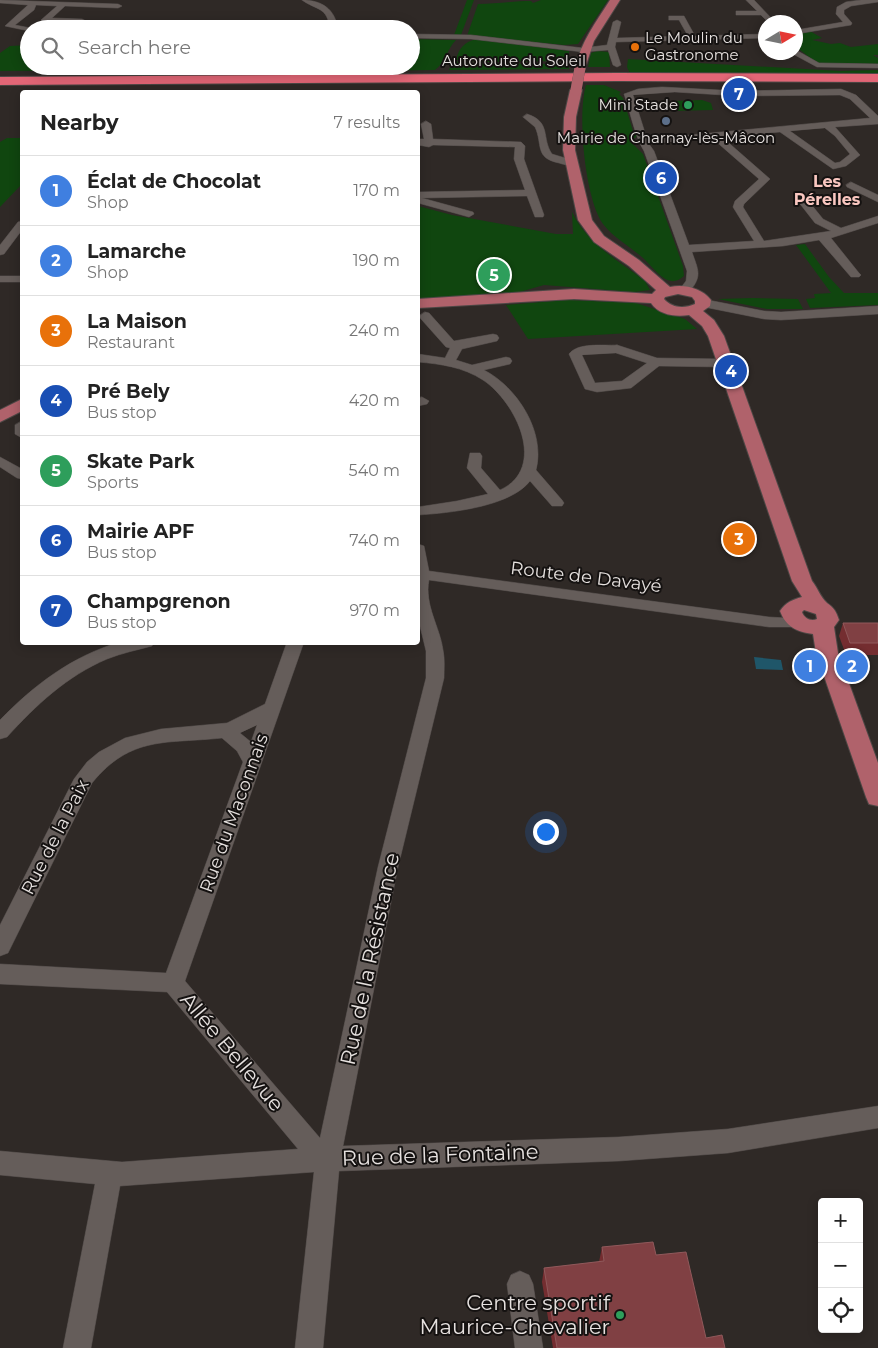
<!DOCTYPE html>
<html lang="en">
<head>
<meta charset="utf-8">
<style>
	:root { --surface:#fff; --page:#f2f2f2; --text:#222; --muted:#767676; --line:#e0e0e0; --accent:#815954 }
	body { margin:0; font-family:Montserrat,sans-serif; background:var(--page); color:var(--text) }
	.controls { position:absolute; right:15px; bottom:15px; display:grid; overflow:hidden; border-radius:5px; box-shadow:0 2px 12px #0003 }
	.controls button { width:45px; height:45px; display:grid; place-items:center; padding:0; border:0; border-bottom:1px solid var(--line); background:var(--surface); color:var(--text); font:25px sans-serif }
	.compass { position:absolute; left:758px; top:15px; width:45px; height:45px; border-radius:50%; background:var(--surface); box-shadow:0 2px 12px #0003; rotate:80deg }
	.you { position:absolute; left:545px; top:831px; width:18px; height:18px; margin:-12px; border:4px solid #fff; border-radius:50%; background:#1a73e8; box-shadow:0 0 0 8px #1a73e833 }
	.badge { display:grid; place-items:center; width:32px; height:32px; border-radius:50%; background:var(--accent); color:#fff; font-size:16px; font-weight:700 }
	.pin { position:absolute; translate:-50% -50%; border:2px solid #fff; box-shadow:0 1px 5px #0006 }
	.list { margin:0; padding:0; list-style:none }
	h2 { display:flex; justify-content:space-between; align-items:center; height:65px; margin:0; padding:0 20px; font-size:21px }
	h2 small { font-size:16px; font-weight:400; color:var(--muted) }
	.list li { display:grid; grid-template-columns:32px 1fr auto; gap:15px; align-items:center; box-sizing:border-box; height:70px; padding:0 20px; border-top:1px solid var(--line) }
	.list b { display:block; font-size:19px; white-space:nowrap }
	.list p { margin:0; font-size:16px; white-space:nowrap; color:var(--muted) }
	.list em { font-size:16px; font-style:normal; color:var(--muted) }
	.icon { flex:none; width:28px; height:28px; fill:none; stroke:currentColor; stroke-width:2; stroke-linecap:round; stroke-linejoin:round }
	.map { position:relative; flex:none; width:878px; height:1348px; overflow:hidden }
	.search { position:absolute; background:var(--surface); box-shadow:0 2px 12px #0003; left:20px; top:20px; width:400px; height:55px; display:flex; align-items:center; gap:12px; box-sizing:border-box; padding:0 18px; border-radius:28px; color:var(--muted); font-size:19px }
	.panel { position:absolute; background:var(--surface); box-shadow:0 2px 12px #0003; left:20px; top:90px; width:400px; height:555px; border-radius:5px }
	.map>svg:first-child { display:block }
	.green { fill:#10460f }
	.water { fill:#1f5669 }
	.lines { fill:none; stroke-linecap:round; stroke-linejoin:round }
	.minor-casing { stroke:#4d4745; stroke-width:1 }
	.major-casing { stroke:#4d4745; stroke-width:2 }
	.highway-casing { stroke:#4d4745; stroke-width:2 }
	.minor { fill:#655d5a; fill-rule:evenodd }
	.major { fill:#b0626b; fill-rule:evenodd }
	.highway { fill:#e26676; fill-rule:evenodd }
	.major-bridge-casing { stroke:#4d4745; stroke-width:11; stroke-linecap:butt }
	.major-bridge { stroke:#b0626b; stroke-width:11 }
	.wall { fill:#742d30 }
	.building { fill:#804043; stroke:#90595b }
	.food-dot { fill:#e8710a; stroke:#151211; stroke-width:2 }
	.leisure-dot { fill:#2e9e5b; stroke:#151211; stroke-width:2 }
	.service-dot { fill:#5c6f8a; stroke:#151211; stroke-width:2 }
	.labels { text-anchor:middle; stroke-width:4; stroke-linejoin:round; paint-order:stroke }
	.far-poi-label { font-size:15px; fill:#e6e1df; stroke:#151211; text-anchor:start }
	.far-street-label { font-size:15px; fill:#e6e1df; stroke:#151211 }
	.far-neighbourhood-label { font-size:16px; font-weight:bold; fill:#fac7c0; stroke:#151211 }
	.street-label { font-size:18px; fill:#e6e1df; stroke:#151211 }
	.near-street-label { font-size:21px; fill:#e6e1df; stroke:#151211 }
	.near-poi-label { font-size:21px; fill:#e6e1df; stroke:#151211; text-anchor:end }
</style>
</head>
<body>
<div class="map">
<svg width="878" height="1348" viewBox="0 0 878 1348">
	<rect width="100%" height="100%" fill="#2f2926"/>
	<g class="green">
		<path d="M 467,0 L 474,0 L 461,35 L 454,35 Z"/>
		<path d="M 541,0 L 608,0 L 578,44 L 564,45 L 467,36 L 478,4 C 496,4 514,1 531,1 L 533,3 Z"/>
		<path d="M 808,30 L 822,38 L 812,40 L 831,44 L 840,43 L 851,47 L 878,44 L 878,55 L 873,55 L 878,58 L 878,65 L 817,63 L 796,47 L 796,33 Z"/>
		<path d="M 411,39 L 456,40 C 447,49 446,62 435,70 L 289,72 L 285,75 L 248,75 L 255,66 L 411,66 Z"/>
		<path d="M 477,39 L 569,51 L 569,61 L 483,62 L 456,60 C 459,48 464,42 477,39 Z"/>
		<path d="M 29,45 L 29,66 L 32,66 L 30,69 L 125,69 L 128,66 L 136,66 L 134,68 L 135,70 L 0,71 L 0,53 L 10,46 Z"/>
		<path d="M 597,51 L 609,52 L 610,67 L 588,67 L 591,53 Z"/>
		<path d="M 628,59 L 840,71 L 878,70 L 878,75 L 825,73 L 630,74 L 627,67 Z"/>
		<path d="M 452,61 L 471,63 L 560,64 L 569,67 L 569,69 L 449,70 Z"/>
		<path d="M 586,85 L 604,85 L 621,92 L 619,94 L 623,98 L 633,131 L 638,132 L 636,137 L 630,141 L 643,154 L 683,266 L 684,276 C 669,290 657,272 647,262 C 634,248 615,240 603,224 C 585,199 577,115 586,85 Z"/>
		<path d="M 702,100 L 711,103 L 713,110 L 672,111 L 667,109 L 664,104 L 674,101 Z"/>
		<path d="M 7,138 L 22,138 L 22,184 L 0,207 L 0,142 Z"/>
		<path d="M 418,206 L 452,215 L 556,234 L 573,234 L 572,212 C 588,245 617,259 645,281 L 650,290 L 634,292 L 544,285 L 516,293 L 418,300 Z"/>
		<path d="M 805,244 L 829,277 L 844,293 L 878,293 L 878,305 L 810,308 L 806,299 L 815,298 L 814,294 L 831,293 L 796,245 Z"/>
		<path d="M 752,298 L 798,299 L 803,309 L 767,309 L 718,299 Z"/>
		<path d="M 568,300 L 636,303 L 685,319 L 697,329 L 528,339 L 506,305 Z"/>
	</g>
	<path class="water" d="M 754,657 L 781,660 L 783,670 L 756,669 Z"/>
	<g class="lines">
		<g class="minor-casing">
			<g id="minor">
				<path d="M 0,0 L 118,4 L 122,6 L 118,8 L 65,6 L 52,18 L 82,19 L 86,21 L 79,29 L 70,29 L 76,23 L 45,22 L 41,20 L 57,6 L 36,5 L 34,10 L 15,25 L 36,29 L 29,29 L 29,31 L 5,26 L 28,5 L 0,3 Z"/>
				<path d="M 302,0 C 322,0 335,9 338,29 L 330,29 C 327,6 317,11 302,0 Z"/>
				<path d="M 746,0 L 754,0 L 775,22 L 768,22 L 761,15 L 736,15 L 736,11 L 757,11 Z"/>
				<path d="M 861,0 L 878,0 L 878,2 L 851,6 L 844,10 L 844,14 L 852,23 L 851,25 L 796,34 L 796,30 L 843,22 L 836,14 L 837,7 L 846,2 Z"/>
				<path d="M 669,16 L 684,16 L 695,36 L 766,34 L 766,38 L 616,42 L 615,47 L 621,65 L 617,67 L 613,65 L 608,50 L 583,52 L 471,39 L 411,38 L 411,34 L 471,35 L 583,48 L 607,45 L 613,22 L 617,20 L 621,22 L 617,38 L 688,36 L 679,20 L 669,20 Z"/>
				<path d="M 796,50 L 819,63 L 878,64 L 878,68 L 817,67 L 793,54 Z"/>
				<path d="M 662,87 L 739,91 L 841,89 L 856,95 L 878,116 L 878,124 L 835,127 L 860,155 L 846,166 L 833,169 L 780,132 L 722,137 L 770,179 L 744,204 L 743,207 L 764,241 L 831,231 L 815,223 L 797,200 L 802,197 L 806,198 L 823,219 L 841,228 L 878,216 L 878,223 L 831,238 L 859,273 L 861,275 L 859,277 L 851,277 L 819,240 L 783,246 L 692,252 C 698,270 703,276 689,292 L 681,292 L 679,290 L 686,281 L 687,271 L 644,151 C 635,137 630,111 624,94 L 638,89 ZM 675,92 L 739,96 L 840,95 L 850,99 L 870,118 L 647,139 L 633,95 ZM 825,128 L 835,136 L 850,154 L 840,162 L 835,163 L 790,131 ZM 712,138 L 759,179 L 735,201 L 733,207 L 754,241 L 689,245 L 654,151 L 649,144 Z"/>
				<path d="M 527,114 C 552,122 541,138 552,154 L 575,161 L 575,165 C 570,166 565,165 559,163 C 534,158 543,144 535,127 L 523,117 Z"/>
				<path d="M 426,121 L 431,124 L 433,139 L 521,142 L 525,146 L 524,159 L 544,215 L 543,217 L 535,217 L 527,196 L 422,198 L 473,212 L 474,214 L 469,217 L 418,203 L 418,192 L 525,190 L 514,159 L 515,147 L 433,145 L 429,147 L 418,145 L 418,139 L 424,139 L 421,124 Z"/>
				<path d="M 851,182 L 878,195 L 878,202 L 847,187 L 846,185 Z"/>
				<path d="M 22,221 L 22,230 L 4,254 L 0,255 L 0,245 L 18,222 Z"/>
				<rect x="0" y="276" width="22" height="6"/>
				<path d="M 703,299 L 764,311 L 781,312 L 878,306 L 878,314 L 781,320 L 764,319 L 699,306 L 697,303 Z"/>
				<path d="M 425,312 L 429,313 L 454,341 L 493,334 L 497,335 L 499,338 L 497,341 L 462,349 L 456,360 L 472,365 L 506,357 L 510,358 L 512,361 L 510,364 L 484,370 C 517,387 546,432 536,470 L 562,500 L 564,503 L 562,506 L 552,506 L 530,481 C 510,507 449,513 418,515 L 418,507 L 457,501 L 488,494 L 467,468 L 470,453 L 480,453 L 482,456 L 481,468 L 500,490 C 548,468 516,402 483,380 C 463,367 441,364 418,362 L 418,354 L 445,358 L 450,348 L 446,347 L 421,319 L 419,316 Z"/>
				<path d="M 617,345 L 657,358 L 724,359 L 730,363 L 724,367 L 659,366 L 631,388 L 597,392 L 585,389 L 569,354 C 578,342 603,346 617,345 ZM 616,353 L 647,363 L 622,381 L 595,383 L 582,355 Z"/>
				<path d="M 422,397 L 429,401 L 427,404 L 418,406 L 418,398 Z"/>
				<path d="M 22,421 L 22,438 L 15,434 L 15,425 Z"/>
				<path d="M 0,457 L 22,469 L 22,479 L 17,478 L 0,467 Z"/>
				<path d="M 418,544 L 424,546 L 429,571 L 769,617 L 804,619 L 806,623 L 804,627 L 769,627 L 429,580 C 424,605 440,627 443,650 C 445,659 444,669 444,678 L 398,867 L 343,1146 L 619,1137 L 728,1129 L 878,1106 L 878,1128 L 728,1153 L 619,1161 L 339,1171 L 323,1348 L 295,1348 L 314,1172 L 120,1186 L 91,1348 L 63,1348 L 95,1184 L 0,1175 L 0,1151 L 122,1162 L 298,1149 L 167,992 L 0,984 L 0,964 L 166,973 L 243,762 L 237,751 L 222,738 C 167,744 131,735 92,783 L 8,953 L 0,956 L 0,925 L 74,779 L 87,762 L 99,752 L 125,738 L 161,729 L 227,723 L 265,704 L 287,642 L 304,642 L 185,981 L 320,1138 L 378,867 L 426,678 L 426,651 L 418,618 ZM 257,725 L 251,742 L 240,733 Z"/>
				<path d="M 120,642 L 154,642 L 152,646 C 137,650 122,653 107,659 C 67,676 36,705 7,737 L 0,739 L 0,720 C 34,685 72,656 120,642 Z"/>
				<path d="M 520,1271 L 529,1275 L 533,1284 L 543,1348 L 515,1348 L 507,1284 L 511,1275 Z"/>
			</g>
		</g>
		<g class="major-casing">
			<g id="major">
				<path d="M 610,0 L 620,0 L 594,41 L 585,68 L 584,70 L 576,70 L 575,68 C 581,42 596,22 610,0 Z"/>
				<path d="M 576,87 L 582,90 L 576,117 L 575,150 L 592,220 L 604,236 L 639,260 L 670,287 C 684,284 702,288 711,300 L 710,306 L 703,311 L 714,320 L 724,336 L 812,581 C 817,587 821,598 827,603 C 834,608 836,611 839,620 L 834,627 L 838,653 L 878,763 L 878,806 L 869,804 L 866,797 L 816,653 L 813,634 C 797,632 786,627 780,611 C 786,602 792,600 802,597 L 792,581 L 708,336 L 702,326 L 689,315 C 675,317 659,315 651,303 L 574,299 L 418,308 L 418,299 L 574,289 L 652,294 L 656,290 L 629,266 L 594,242 L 578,220 L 563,150 L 564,117 L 570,90 ZM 678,294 L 692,297 L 695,301 L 695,304 C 684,309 672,308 664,299 L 665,297 ZM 804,610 L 816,614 L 817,619 C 811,622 804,618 802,612 Z"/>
				<path d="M 22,399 L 22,411 L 0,422 L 0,410 Z"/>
			</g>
		</g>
		<g class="highway-casing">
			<path id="highway" d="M 617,73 L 878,74 L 878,82 L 617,81 L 0,85 L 0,77 Z"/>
		</g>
		<use href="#minor" class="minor"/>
		<use href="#major" class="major"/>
		<use href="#highway" class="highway"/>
		<g class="major-bridge-casing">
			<path id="major-bridge" d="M 576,90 L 580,68"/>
		</g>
		<use href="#major-bridge" class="major-bridge"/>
	</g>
	<g class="wall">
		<path d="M 843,623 L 878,623 L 878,655 L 846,655 L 839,636 Z"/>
		<path d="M 602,1247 L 656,1255 L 706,1338 L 725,1348 L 553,1348 L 542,1282 L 544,1268 L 599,1262 Z"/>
	</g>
	<g class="building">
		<path d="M 843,623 L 878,623 L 878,643 L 850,643 Z"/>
		<path d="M 653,1242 L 656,1255 L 686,1252 L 706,1338 L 722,1335 L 725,1348 L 557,1348 L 544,1268 L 604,1261 L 602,1247 Z"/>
	</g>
	<circle class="food-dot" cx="635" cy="47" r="5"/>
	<g class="leisure-dot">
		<circle cx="688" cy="105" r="5"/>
		<circle cx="620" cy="1315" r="5"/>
	</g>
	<circle class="service-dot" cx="666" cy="121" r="5"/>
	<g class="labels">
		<g class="far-poi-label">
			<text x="645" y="43">Le Moulin du<tspan x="645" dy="17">Gastronome</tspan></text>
			<text x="678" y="110" text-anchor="end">Mini Stade</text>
			<text x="666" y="143" text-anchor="middle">Mairie de Charnay-lès-Mâcon</text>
		</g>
		<g class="far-street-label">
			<text x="514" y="66">Autoroute du Soleil</text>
		</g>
		<g class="far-neighbourhood-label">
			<text x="827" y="187">Les<tspan x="827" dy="18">Pérelles</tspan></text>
		</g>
		<g class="street-label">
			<text transform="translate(586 577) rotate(7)" y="6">Route de Davayé</text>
			<text transform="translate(234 813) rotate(-70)" y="6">Rue du Maconnais</text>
			<text transform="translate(55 837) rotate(-63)" y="6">Rue de la Paix</text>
		</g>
		<g class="near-street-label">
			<text transform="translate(370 959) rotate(-78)" y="7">Rue de la Résistance</text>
			<text transform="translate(232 1052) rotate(50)" y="7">Allée Bellevue</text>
			<text transform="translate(440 1155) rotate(-2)" y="7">Rue de la Fontaine</text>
		</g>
		<g class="near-poi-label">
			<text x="610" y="1310">Centre sportif<tspan x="610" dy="24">Maurice-Chevalier</tspan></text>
		</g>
	</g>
</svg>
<div class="controls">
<button>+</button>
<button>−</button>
<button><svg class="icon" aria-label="locate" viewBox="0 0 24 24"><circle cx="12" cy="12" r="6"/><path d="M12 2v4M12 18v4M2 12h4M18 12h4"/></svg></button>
</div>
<svg class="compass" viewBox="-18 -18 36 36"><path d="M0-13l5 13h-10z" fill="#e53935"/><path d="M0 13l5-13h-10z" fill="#767676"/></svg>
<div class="you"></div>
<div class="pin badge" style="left:810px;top:666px;background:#3f7fe0">1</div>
<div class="pin badge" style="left:852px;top:666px;background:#3f7fe0">2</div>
<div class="pin badge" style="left:739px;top:539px;background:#e8710a">3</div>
<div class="pin badge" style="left:731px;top:371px;background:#1a4fb4">4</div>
<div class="pin badge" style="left:494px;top:275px;background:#2e9e5b">5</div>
<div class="pin badge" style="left:661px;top:178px;background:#1a4fb4">6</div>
<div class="pin badge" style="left:739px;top:94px;background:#1a4fb4">7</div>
<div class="search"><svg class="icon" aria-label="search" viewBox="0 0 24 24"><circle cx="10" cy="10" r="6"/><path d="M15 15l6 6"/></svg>Search here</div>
<section class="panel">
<h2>Nearby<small>7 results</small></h2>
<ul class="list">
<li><span class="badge" style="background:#3f7fe0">1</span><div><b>Éclat de Chocolat</b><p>Shop</p></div><em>170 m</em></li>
<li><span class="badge" style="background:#3f7fe0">2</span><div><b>Lamarche</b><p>Shop</p></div><em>190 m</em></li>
<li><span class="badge" style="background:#e8710a">3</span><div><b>La Maison</b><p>Restaurant</p></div><em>240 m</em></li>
<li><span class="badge" style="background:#1a4fb4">4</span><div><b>Pré Bely</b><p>Bus stop</p></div><em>420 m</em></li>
<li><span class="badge" style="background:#2e9e5b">5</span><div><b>Skate Park</b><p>Sports</p></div><em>540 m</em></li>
<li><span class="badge" style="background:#1a4fb4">6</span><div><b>Mairie APF</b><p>Bus stop</p></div><em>740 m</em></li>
<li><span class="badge" style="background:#1a4fb4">7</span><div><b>Champgrenon</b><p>Bus stop</p></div><em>970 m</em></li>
</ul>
</section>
</div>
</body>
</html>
